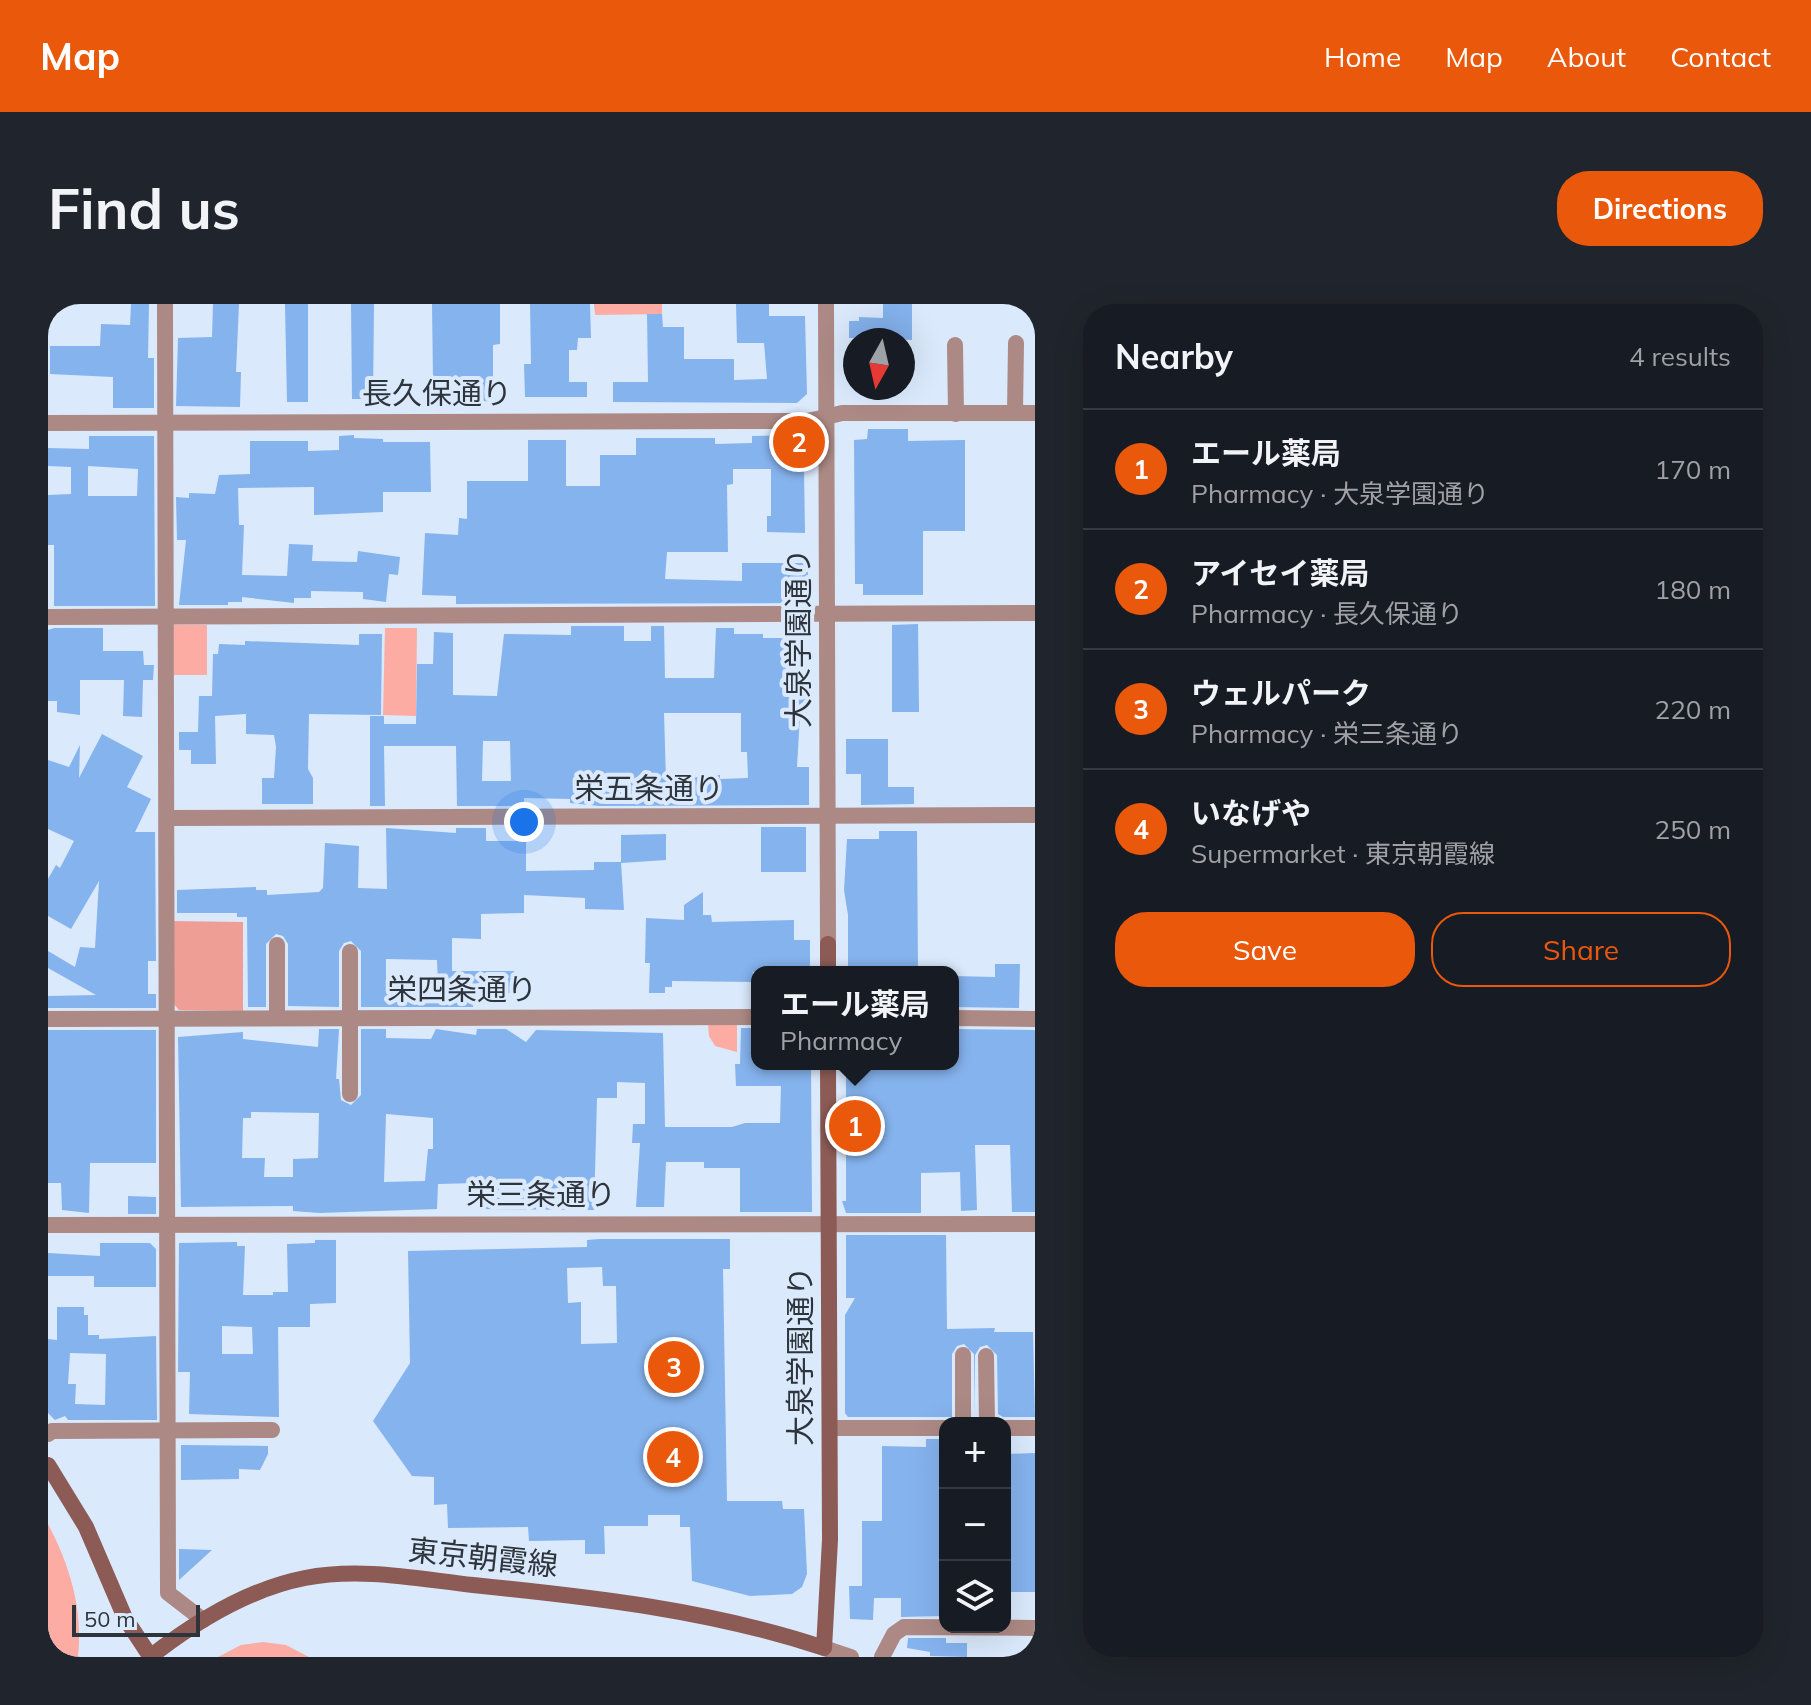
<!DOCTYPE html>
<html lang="en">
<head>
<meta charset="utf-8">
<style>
	:root { --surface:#171b24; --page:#20242c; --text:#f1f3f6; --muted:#9ea1a6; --line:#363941; --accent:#ea580c }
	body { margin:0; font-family:Mulish,"Noto Sans JP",sans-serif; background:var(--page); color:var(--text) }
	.controls { position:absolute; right:24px; bottom:24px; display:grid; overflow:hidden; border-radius:16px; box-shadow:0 8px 32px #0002 }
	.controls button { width:72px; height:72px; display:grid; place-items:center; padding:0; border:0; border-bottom:2px solid var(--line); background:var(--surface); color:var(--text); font:40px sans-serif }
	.compass { position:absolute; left:795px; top:24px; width:72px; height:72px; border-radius:50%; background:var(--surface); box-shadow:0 8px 32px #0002; rotate:188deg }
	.scale { position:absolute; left:24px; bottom:20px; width:128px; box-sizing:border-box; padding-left:8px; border:4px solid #2e343b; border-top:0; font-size:22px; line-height:28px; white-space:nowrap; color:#2e343b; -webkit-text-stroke:6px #dae9fc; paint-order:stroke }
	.you { position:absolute; left:476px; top:518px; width:28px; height:28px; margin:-20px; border:6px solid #fff; border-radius:50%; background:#1a73e8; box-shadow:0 0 0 12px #1a73e833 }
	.badge { display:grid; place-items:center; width:52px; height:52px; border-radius:50%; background:var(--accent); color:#fff; font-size:26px; font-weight:700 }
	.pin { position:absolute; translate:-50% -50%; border:4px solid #fff; box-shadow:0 2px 8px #0006 }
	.popup { position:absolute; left:703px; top:662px; width:208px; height:104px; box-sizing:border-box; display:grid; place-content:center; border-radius:16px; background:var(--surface); filter:drop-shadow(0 2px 6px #0005); font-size:26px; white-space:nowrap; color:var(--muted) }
	.popup b { font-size:30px; color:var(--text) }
	.popup::after { content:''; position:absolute; left:50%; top:100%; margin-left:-16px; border:16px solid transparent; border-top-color:var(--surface) }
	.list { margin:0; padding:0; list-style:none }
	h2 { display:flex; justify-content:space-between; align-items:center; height:104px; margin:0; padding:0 32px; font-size:34px }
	h2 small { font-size:26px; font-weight:400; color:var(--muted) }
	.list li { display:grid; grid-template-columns:52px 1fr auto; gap:24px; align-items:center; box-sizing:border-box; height:120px; padding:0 32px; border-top:2px solid var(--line) }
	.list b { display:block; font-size:30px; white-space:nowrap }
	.list p { margin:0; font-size:26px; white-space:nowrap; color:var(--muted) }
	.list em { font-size:26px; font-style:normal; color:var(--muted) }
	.actions { display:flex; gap:16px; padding:24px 32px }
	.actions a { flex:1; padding:18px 0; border:2px solid var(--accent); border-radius:32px; text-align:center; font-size:28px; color:var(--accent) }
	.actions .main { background:var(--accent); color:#fff }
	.icon { flex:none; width:44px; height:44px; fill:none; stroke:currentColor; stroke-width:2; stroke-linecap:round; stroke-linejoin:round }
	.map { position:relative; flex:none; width:987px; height:1353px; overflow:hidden; border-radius:32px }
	header { display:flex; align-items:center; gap:48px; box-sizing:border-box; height:112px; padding:0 40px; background:var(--accent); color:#fff }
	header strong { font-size:38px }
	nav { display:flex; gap:44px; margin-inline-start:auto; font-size:28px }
	.intro { display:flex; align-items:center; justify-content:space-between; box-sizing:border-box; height:192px; padding:0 48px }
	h1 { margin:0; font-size:56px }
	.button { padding:20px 36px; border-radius:32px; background:var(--accent); color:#fff; font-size:28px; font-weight:700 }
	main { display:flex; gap:48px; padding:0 48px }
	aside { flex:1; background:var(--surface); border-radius:32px; box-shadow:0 8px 32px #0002 }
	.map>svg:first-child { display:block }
	.green { fill:#fcaca2 }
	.forest { fill:#ef9e95 }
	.building { fill:#85b3ee; fill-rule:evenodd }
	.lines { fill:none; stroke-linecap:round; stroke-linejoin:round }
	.minor { stroke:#ac8984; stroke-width:16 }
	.tertiary { stroke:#ac8984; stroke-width:16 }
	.secondary { stroke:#8d5b55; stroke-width:16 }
	.labels { text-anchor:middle; stroke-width:8; stroke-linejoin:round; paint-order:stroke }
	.street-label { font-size:30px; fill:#2e343b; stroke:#dae9fc }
</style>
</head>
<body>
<header>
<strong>Map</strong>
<nav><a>Home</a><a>Map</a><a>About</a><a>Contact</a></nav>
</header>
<div class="intro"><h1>Find us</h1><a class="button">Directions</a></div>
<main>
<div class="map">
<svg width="987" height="1353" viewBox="0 0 987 1353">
	<rect width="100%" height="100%" fill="#dae9fc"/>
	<g class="green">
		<path d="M 546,0 L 614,0 L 614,10 L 547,11 Z"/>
		<path d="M 125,321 L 159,321 L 159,371 L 126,371 Z"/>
		<path d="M 337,324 L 369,324 L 368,412 L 335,411 Z"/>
		<path d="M 660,720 L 689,720 L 689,748 L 667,742 L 661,732 Z"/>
		<path d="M 0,1220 C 22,1262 35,1305 30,1353 L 0,1353 Z"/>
		<path d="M 215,1338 L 238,1341 L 261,1353 L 170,1353 L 193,1341 Z"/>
	</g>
	<path class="forest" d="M 125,617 L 195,618 L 195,707 L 131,706 L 125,699 Z"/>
	<g class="building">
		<path d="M 83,0 L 101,0 L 100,54 L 106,54 L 106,104 L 65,104 L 65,73 L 2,70 L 2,42 L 52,42 L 53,20 L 82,21 Z"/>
		<path d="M 165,0 L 191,0 L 188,68 L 193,68 L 192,103 L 128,102 L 130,34 L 164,33 Z"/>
		<path d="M 237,0 L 260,0 L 260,98 L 239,98 Z"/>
		<path d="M 303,0 L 326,0 L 325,95 L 304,95 Z"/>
		<path d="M 384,0 L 452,0 L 452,40 L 445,41 L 445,97 L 414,98 L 414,76 L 385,76 Z"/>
		<path d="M 482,0 L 542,0 L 543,34 L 530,34 L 529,46 L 521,46 L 521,78 L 539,78 L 539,93 L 477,93 L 476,60 L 483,60 Z"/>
		<path d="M 688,0 L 721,0 L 721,12 L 757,12 L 759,90 L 749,99 L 565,98 L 565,78 L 600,78 L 599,10 L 614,10 L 615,23 L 636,23 L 636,55 L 686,55 L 686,76 L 719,75 L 716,39 L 689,39 Z"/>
		<path d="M 835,0 L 864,0 L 864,36 L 801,34 L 801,17 L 811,17 L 811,13 L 835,14 Z"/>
		<path d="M 820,125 L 860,125 L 860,137 L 917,136 L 917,227 L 875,227 L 875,291 L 815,291 L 815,280 L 807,280 L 806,136 L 819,135 Z"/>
		<path d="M 306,131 L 306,134 L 335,135 L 335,138 L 382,138 L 383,188 L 335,188 L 335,208 L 266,211 L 266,183 L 190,184 L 191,221 L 196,221 L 194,271 L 239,272 L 241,240 L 265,241 L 264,257 L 309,258 L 310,247 L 352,253 L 350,271 L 341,270 L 338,298 L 315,295 L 315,288 L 263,287 L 263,294 L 246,294 L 246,299 L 194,293 L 194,298 L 180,298 L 180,301 L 131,301 L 138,236 L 129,236 L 128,193 L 141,194 L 141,189 L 167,190 L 171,171 L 202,170 L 202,137 L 260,137 L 260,147 L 291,146 L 291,132 Z"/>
		<path d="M 755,131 L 761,138 L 761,165 L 756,165 L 757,229 L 719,228 L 719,212 L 723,212 L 723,165 L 685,165 L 685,180 L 679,181 L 680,248 L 619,248 L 617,275 L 694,277 L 694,259 L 760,259 L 760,299 L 408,300 L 408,292 L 374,291 L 377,229 L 410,231 L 411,214 L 419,215 L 419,177 L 480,177 L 480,136 L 518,136 L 518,182 L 552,182 L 552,151 L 588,151 L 588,134 L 667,134 L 667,140 L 704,139 L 704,132 Z"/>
		<path d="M 41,132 L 106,132 L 107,302 L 6,302 L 6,241 L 0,241 L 0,191 L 23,190 L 23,163 L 0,162 L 0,144 L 41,145 ZM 40,162 L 90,165 L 89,192 L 40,192 Z"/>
		<path d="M 870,320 L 871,408 L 844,408 L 844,321 Z"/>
		<path d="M 523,322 L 576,322 L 576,337 L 603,337 L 603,322 L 616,322 L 617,374 L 666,374 L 668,324 L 686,324 L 686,330 L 715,330 L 715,334 L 751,334 L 752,365 L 759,365 L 759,409 L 752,411 L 749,463 L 761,463 L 761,501 L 551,502 L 522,499 L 522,495 L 476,494 L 476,502 L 409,502 L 408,442 L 336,442 L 337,502 L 322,502 L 322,412 L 336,412 L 336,420 L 368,420 L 369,360 L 385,360 L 386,328 L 405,329 L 405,391 L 449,392 L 456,330 L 523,331 ZM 616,409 L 693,409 L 693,448 L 699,448 L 700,474 L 672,475 L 672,471 L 618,476 ZM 435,437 L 462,437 L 463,477 L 434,477 Z"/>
		<path d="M 6,324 L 55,324 L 55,347 L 95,347 L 96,361 L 106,361 L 105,376 L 95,376 L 94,413 L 75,412 L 76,376 L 32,376 L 32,411 L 9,408 L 9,397 L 0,397 L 0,326 Z"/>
		<path d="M 311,330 L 334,330 L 333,411 L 261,410 L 260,465 L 265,474 L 265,500 L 214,500 L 214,474 L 226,474 L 228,443 L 226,431 L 198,430 L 198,410 L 167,412 L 168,460 L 143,460 L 143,446 L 131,446 L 131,428 L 150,428 L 151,392 L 164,392 L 165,350 L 170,350 L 171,340 L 197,341 L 197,337 L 311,341 Z"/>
		<path d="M 54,430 L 95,452 L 79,483 L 103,495 L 87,528 L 107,528 L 108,657 L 100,657 L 100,690 L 108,690 L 108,704 L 0,704 L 0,692 L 48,691 L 0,664 L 0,647 L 27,663 L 32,643 L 47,644 L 51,577 L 23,625 L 0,612 L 0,575 L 8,561 L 12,564 L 26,537 L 0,525 L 0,456 L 21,463 L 32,441 L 31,474 Z"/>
		<path d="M 798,435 L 840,435 L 840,483 L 866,483 L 866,500 L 813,501 L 813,470 L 798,470 Z"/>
		<rect x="713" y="523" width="45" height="45"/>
		<path d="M 338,524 L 408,529 L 408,524 L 438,524 L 438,537 L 478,537 L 478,567 L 546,566 L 546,558 L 573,558 L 576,606 L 537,605 L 537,594 L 476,591 L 476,609 L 433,610 L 433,635 L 404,634 L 404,667 L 466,667 L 466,689 L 425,689 L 425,703 L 313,703 L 313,647 L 303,637 L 296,639 L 291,647 L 291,703 L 240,702 L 240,640 L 235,632 L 228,630 L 218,640 L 218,703 L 200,703 L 199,613 L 189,613 L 189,609 L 129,609 L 129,586 L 208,583 L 208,586 L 219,586 L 219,591 L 271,588 L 275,584 L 277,539 L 311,542 L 310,584 L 339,585 ZM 338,655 L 389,656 L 390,682 L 338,681 Z"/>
		<path d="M 831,527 L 869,527 L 870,668 L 800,668 L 800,611 L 796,586 L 799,535 L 831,535 Z"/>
		<path d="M 618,530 L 618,556 L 573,559 L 573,531 Z"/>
		<path d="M 655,588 L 655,611 L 663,611 L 664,618 L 746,616 L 746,636 L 762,636 L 762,668 L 705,668 L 705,678 L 624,677 L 624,683 L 617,683 L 617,689 L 601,689 L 602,659 L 597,659 L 598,614 L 636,616 L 636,601 Z"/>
		<path d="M 947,660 L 972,660 L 971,704 L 905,703 L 905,672 L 947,673 Z"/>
		<path d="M 693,724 L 709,724 L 709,760 L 763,760 L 764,908 L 692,908 L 692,864 L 656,864 L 656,858 L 618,858 L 616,903 L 588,903 L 592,839 L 584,839 L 585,820 L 597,820 L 597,779 L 569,778 L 569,794 L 549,794 L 546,906 L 432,905 L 429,879 L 390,880 L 389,905 L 271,909 L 245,907 L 245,902 L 133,903 L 130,733 L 195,728 L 195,735 L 270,743 L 271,725 L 291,725 L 288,775 L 291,775 L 293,796 L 303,801 L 313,791 L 313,725 L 338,725 L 338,734 L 383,735 L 388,725 L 428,731 L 429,725 L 458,725 L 478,738 L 488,726 L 615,729 L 617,823 L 684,823 L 697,819 L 732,819 L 733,782 L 688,782 L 687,760 L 692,760 ZM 203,808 L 271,809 L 270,854 L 245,855 L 245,873 L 216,873 L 217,854 L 194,854 L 195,814 L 203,814 ZM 338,810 L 385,814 L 385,845 L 380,845 L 377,877 L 336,878 Z"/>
		<path d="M 905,725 L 987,726 L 987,908 L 964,908 L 962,841 L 927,841 L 929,906 L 913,907 L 912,868 L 873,869 L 873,909 L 798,909 L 794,897 L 798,897 L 798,760 L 905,760 Z"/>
		<path d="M 0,726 L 108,726 L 108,859 L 42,859 L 41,909 L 14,906 L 13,879 L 0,879 Z"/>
		<path d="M 80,892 L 108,893 L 108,910 L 80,910 Z"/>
		<path d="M 798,931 L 898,931 L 899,1025 L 947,1024 L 946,1028 L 985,1028 L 987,1113 L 955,1113 L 950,1110 L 949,1051 L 939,1041 L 932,1043 L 927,1051 L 926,1113 L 926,1050 L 916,1040 L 909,1042 L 904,1050 L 904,1113 L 800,1113 L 797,1109 L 797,1011 L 807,994 L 798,994 Z"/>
		<path d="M 552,935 L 682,935 L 682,965 L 675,965 L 679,1197 L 734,1197 L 735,1205 L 756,1205 L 759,1270 L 754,1283 L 744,1290 L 702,1292 L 644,1277 L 642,1223 L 632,1223 L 632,1211 L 600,1211 L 600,1222 L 556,1222 L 557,1250 L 537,1250 L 537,1236 L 481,1237 L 480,1223 L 400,1224 L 399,1200 L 386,1201 L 386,1173 L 364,1172 L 325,1117 L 362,1059 L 360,947 L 539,943 L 539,936 ZM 554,963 L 555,982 L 568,982 L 569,1039 L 533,1040 L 533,998 L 520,999 L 519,964 Z"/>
		<path d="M 267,936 L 288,936 L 288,999 L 262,1000 L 262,1023 L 230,1023 L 231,1113 L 141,1110 L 142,1068 L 130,1068 L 131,939 L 189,938 L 189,942 L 197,942 L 195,991 L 225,991 L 225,988 L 240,988 L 239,940 L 267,939 ZM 174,1022 L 204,1023 L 205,1050 L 174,1050 Z"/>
		<path d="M 52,939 L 102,939 L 108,945 L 108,983 L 46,983 L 46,972 L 0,972 L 0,949 L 52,952 Z"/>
		<path d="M 9,1003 L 36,1003 L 36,1011 L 40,1011 L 40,1031 L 51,1031 L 51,1035 L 108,1032 L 109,1116 L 20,1116 L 17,1112 L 7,1116 L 0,1109 L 0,1035 L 9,1036 ZM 22,1049 L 58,1050 L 57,1101 L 27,1100 L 28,1080 L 20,1080 Z"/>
		<path d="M 878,1135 L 897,1135 L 897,1312 L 853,1313 L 853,1294 L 826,1294 L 825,1316 L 802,1315 L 801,1282 L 814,1282 L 814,1217 L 834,1217 L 834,1142 L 878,1143 Z"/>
		<path d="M 133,1141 L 220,1142 L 220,1150 L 212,1166 L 191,1165 L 191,1175 L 133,1176 Z"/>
		<path d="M 987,1149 L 987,1288 L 957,1288 L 957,1150 Z"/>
		<path d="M 131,1245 L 164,1246 L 131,1276 Z"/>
		<path d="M 860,1334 L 898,1334 L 898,1339 L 919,1339 L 919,1353 L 882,1352 L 882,1348 L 859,1344 Z"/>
	</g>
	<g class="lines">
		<g class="minor">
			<path d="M 117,0 L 120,1289 L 155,1316"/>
			<path d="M 907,41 L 908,110"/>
			<path d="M 967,109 L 968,39"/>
			<path d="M 778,113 L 794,109 L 987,109"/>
			<path d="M 0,313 L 987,309"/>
			<path d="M 119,514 L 987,511"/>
			<path d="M 229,714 L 229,641"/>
			<path d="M 905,714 L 987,715"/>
			<path d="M 0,715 L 709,713"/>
			<path d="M 302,790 L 302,648"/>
			<path d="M 915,1051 L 915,1119"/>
			<path d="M 938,1052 L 939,1119"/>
			<path d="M 782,1124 L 897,1124"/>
			<path d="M 957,1124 L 987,1124"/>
			<path d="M 0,1130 L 4,1127 L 224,1126"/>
			<path d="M 834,1353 L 846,1330 L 856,1323 L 987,1324"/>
		</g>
		<g class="tertiary">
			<path d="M 778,0 L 780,640"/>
			<path d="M 0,119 L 690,117 L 759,117 L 778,113"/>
			<path d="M 0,921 L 987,920"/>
			<path d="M 776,1344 L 803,1353"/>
		</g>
		<g class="secondary">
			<path d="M 780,640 L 780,668"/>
			<path d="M 0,1161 L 38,1223 L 77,1314 L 102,1352"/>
			<path d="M 102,1353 C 147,1318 200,1285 257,1274 C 313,1263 370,1275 425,1281 C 544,1293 662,1306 776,1344 L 782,1236 L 780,760"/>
		</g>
	</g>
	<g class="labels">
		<g class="street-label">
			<text x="389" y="100">長久保通り</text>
			<text transform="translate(751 334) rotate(-90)" y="10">大泉学園通り</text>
			<text x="601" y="495">栄五条通り</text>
			<text x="414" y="696">栄四条通り</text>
			<text x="493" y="901">栄三条通り</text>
			<text transform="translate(753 1052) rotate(-90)" y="10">大泉学園通り</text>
			<text transform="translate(435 1254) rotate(6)" y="10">東京朝霞線</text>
		</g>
	</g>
</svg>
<div class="controls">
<button>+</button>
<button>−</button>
<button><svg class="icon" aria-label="layers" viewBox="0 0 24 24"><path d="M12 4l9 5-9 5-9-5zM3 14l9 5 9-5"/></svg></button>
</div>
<svg class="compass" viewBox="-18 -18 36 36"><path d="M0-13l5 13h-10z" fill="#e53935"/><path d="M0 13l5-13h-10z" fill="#9ea1a6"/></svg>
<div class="scale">50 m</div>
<div class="you"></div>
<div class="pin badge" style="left:807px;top:822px">1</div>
<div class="popup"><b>エール薬局</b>Pharmacy</div>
<div class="pin badge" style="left:751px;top:138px">2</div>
<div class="pin badge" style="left:626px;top:1063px">3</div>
<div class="pin badge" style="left:625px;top:1153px">4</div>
</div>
<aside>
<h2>Nearby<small>4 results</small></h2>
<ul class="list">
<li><span class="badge">1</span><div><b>エール薬局</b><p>Pharmacy · 大泉学園通り</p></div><em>170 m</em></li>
<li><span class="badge">2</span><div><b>アイセイ薬局</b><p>Pharmacy · 長久保通り</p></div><em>180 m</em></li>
<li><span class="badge">3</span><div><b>ウェルパーク</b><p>Pharmacy · 栄三条通り</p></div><em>220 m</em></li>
<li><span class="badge">4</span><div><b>いなげや</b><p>Supermarket · 東京朝霞線</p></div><em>250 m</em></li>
</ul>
<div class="actions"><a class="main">Save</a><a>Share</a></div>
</aside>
</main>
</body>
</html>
